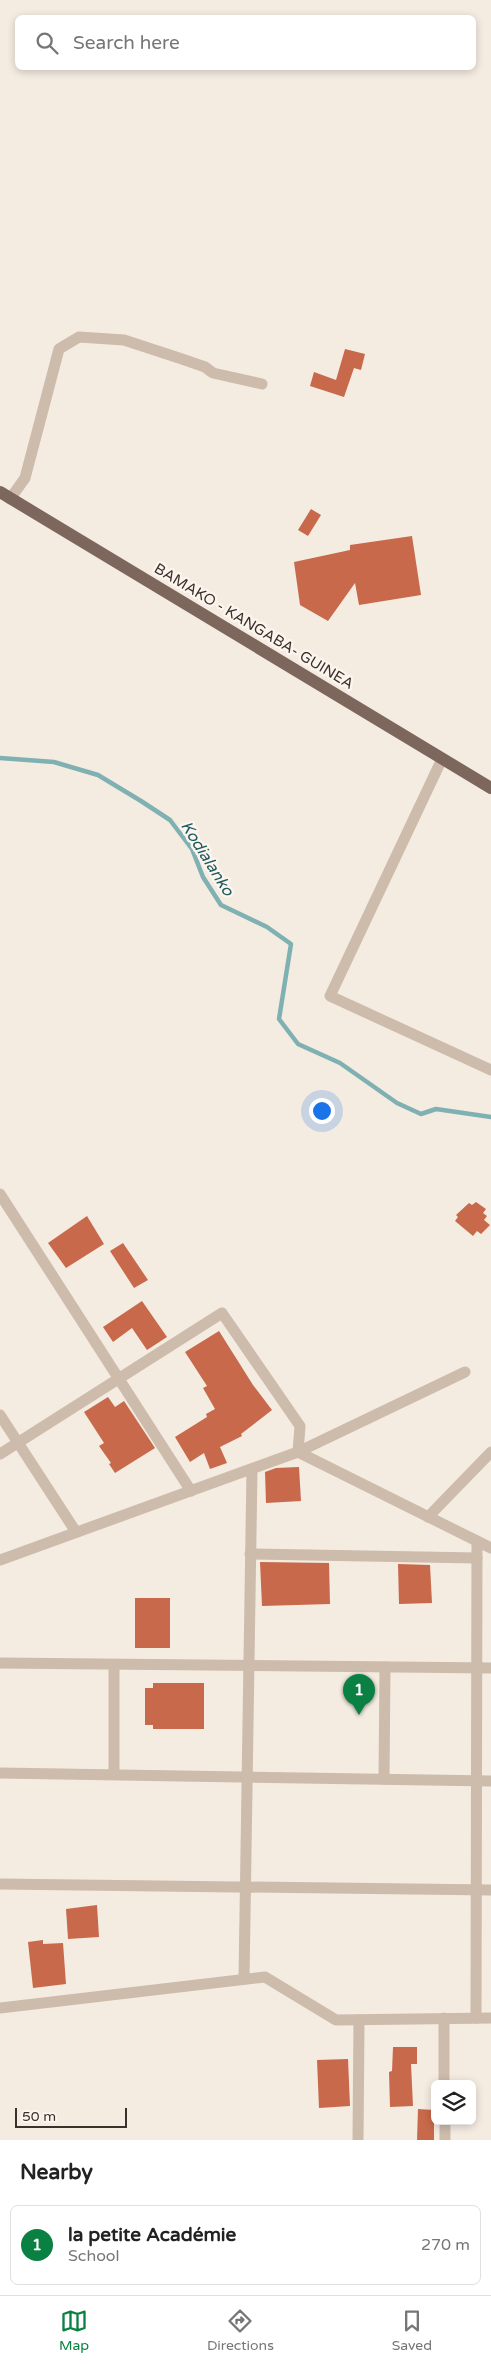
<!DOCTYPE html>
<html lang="en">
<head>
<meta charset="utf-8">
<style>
	:root { --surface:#fff; --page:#f6f6f6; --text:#222; --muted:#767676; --line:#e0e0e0; --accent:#0b8043 }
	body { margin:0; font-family:"Varela Round",sans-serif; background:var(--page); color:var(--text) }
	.controls { position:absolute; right:15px; bottom:15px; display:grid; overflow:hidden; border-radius:8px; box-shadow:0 2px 8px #0003 }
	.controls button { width:45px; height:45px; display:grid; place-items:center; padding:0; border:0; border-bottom:1px solid var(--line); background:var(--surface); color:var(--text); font:25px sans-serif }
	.scale { position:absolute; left:15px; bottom:12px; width:112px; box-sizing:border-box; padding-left:5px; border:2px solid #3b302b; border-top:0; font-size:14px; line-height:18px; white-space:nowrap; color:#3b302b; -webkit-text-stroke:4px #fbf5ee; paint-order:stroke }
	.you { position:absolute; left:321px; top:1110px; width:18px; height:18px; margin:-12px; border:4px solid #fff; border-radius:50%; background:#1a73e8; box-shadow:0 0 0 8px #1a73e833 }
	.badge { display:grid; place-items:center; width:32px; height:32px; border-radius:50%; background:var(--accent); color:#fff; font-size:16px; font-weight:700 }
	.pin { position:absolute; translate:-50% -41px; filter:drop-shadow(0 1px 2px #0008) }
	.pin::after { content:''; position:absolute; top:26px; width:18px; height:15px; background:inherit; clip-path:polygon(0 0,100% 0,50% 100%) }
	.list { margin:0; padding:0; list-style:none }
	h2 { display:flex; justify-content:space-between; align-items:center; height:65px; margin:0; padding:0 20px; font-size:21px }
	h2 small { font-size:16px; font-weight:400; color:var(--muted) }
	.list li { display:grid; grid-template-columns:32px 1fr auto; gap:15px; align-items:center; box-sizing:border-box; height:80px; margin:0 10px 10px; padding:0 10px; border:1px solid var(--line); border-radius:8px }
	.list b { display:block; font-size:19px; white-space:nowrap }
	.list p { margin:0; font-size:16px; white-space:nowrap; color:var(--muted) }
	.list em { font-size:16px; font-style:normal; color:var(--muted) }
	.icon { flex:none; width:28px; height:28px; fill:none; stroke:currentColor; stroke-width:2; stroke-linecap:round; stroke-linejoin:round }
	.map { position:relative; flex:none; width:491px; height:2140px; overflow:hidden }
	.search { position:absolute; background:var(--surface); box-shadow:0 2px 8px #0003; left:15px; right:15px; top:15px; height:55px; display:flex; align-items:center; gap:12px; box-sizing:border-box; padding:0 18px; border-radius:8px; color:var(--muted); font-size:19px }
	.sheet { height:155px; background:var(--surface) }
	nav { display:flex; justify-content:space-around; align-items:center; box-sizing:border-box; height:70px; border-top:1px solid var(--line); background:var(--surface); font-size:14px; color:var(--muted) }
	nav a { display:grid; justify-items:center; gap:2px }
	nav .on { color:var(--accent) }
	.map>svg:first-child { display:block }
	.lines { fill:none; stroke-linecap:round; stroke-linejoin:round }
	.stream { stroke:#7fb0b2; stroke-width:4.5 }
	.building { fill:#c8694b }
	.minor { stroke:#cdbbac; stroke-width:11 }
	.primary { stroke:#7d675c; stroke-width:12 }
	.labels { text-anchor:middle; stroke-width:5; stroke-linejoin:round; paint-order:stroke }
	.street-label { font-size:15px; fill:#3b302b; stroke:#fbf5ee }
	.water-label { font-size:16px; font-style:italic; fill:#1f5a5e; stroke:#fbf5ee }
</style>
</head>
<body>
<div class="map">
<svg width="491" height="2140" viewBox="0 0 491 2140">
	<rect width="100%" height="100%" fill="#f4ebe1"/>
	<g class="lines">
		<path class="stream" d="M 0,758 L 54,762 L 98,775 L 141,801 L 170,820 L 192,849 L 203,877 L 221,905 L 267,927 L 291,944 L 279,1019 L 298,1044 L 340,1063 L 397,1103 L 421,1114 L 436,1109 L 491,1117"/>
	</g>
	<g class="building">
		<path d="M 345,349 L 365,354 L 361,370 L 354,368 L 344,397 L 310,386 L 314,372 L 336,380 Z"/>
		<path d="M 311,509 L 321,515 L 308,536 L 298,530 Z"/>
		<path d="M 412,536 L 421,595 L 359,605 L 355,583 L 328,621 L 300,605 L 294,562 L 350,550 L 350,545 Z"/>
		<path d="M 476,1202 L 486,1209 L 483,1213 L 487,1216 L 484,1220 L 490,1225 L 481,1234 L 477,1231 L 473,1236 L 455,1221 L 458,1217 L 456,1215 L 469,1203 L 472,1205 Z"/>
		<path d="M 87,1216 L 104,1244 L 66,1268 L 48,1243 Z"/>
		<path d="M 123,1243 L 148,1280 L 134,1288 L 110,1251 Z"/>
		<path d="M 142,1301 L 167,1337 L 147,1350 L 132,1328 L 113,1342 L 103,1327 Z"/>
		<path d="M 219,1331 L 253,1385 L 272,1410 L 241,1434 L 242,1436 L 220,1447 L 227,1463 L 210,1469 L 204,1453 L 190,1462 L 175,1437 L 207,1417 L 206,1414 L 215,1409 L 203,1388 L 207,1386 L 185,1352 Z"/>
		<path d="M 108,1397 L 115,1407 L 124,1401 L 155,1448 L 115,1473 L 109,1464 L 111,1463 L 99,1446 L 104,1443 L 84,1412 Z"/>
		<path d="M 299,1467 L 301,1501 L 266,1503 L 265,1472 L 276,1468 Z"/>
		<path d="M 260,1562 L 329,1563 L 330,1604 L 262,1606 Z"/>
		<path d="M 398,1564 L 430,1565 L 432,1603 L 399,1604 Z"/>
		<rect x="135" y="1598" width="35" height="50"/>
		<path d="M 153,1683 L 204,1683 L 204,1729 L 153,1729 L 153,1725 L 145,1725 L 145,1688 L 153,1688 Z"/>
		<path d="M 97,1905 L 99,1937 L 68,1939 L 66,1909 Z"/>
		<path d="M 43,1940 L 43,1944 L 63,1943 L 66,1984 L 33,1988 L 28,1942 Z"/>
		<path d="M 393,2047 L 417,2047 L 417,2064 L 411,2064 L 413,2106 L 390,2107 L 389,2072 L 392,2071 Z"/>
		<path d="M 348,2059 L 350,2106 L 319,2108 L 317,2060 Z"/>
		<path d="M 418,2109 L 434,2110 L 434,2140 L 417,2140 Z"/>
	</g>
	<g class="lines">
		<g class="minor">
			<path d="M 10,499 L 25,478 L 59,349 L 79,337 L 124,340 L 182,359 L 205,367 L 213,373 L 262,384"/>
			<path d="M 442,759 L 330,996 L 491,1070"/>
			<path d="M 0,1194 L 191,1491"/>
			<path d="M 0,1415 L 76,1532"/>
			<path d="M 298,1452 L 491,1548"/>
			<path d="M 0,1454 L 222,1313 L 300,1426 L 298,1452"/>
			<path d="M 428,1517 L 491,1452"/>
			<path d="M 250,1554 L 477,1558"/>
			<path d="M 0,1560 L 298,1452 L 465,1372"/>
			<path d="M 0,1663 L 491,1668"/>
			<path d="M 0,1773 L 491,1781"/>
			<path d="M 114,1774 L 114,1666"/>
			<path d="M 384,1779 L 385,1667"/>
			<path d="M 0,1884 L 491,1890"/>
			<path d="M 244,1979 L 252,1469"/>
			<path d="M 0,2008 L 265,1977 L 336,2020 L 491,2018"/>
			<path d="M 444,2018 L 444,2084"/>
			<path d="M 476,2018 L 477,1541"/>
			<path d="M 445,2121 L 445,2140"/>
			<path d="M 358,2140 L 359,2020"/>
		</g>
		<path class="primary" d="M 0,492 L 491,788"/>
	</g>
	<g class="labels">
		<g class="street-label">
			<text transform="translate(254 626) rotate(31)" y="5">BAMAKO - KANGABA- GUINEA</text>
		</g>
		<g class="water-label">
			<text transform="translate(208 858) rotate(58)" y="6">Kodialanko</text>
		</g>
	</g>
</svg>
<div class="controls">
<button><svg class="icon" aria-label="layers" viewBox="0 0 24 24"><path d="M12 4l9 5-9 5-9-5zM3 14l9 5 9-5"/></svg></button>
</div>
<div class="scale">50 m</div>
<div class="you"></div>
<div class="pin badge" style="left:359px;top:1715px">1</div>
<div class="search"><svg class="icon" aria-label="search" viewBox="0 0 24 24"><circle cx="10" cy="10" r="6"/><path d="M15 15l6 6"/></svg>Search here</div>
</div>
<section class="sheet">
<h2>Nearby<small></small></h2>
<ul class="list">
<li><span class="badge">1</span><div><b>la petite Académie</b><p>School</p></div><em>270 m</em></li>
</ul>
</section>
<nav>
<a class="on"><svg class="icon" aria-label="map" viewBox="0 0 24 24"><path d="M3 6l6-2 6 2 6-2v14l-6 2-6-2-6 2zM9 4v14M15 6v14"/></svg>Map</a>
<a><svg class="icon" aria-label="directions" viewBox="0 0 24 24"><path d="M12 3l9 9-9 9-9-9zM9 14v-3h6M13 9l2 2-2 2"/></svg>Directions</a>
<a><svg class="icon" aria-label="saved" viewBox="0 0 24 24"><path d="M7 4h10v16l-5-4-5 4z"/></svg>Saved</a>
</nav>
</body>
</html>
